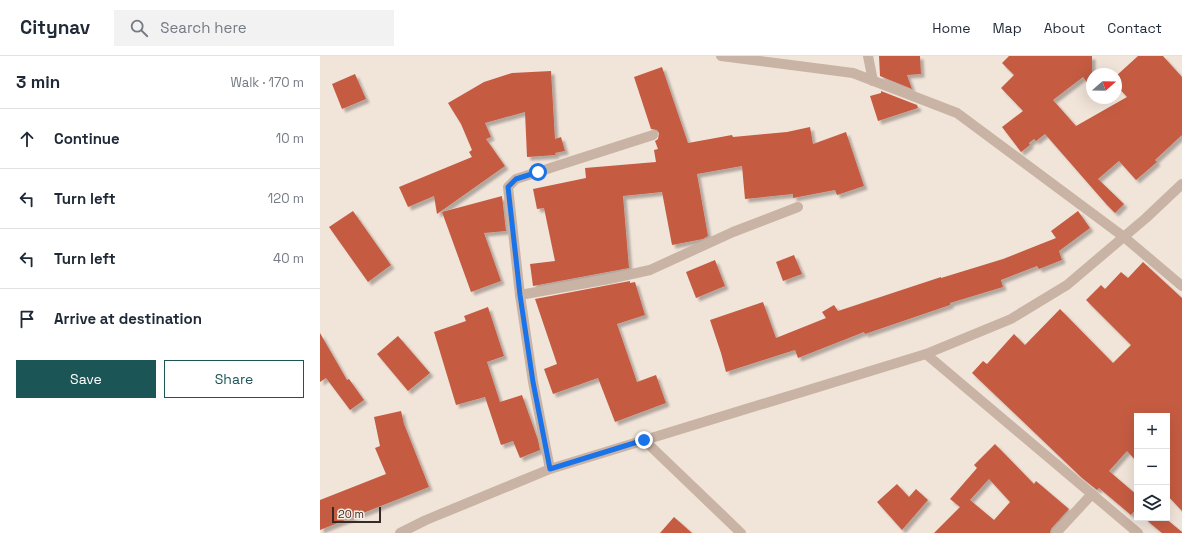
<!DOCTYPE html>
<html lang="en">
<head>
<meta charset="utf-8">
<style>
	:root { --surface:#fff; --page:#f2f2f3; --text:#1f2937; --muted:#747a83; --line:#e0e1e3; --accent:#1c5556 }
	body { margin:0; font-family:"Space Grotesk",sans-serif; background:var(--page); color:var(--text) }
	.controls { position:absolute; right:12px; bottom:12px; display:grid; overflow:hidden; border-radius:0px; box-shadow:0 4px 16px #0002 }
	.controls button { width:36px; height:36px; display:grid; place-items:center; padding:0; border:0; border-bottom:1px solid var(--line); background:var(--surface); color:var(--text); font:20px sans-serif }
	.compass { position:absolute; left:766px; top:12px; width:36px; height:36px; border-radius:50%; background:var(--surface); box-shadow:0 4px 16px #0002; rotate:70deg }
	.scale { position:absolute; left:12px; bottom:10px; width:49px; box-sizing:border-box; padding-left:4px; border:2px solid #352a26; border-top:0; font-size:11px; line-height:14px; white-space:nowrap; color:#352a26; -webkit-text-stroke:3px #f9efe5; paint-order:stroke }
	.stop { position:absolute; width:12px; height:12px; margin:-9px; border:3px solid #1a73e8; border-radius:50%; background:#fff }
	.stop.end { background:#1a73e8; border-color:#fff; box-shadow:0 1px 4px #0008 }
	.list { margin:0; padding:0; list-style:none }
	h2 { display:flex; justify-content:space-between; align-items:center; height:52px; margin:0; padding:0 16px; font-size:17px }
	h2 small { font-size:13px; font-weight:400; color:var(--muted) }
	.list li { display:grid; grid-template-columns:26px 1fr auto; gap:12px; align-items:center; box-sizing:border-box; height:60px; padding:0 16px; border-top:1px solid var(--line) }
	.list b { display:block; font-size:15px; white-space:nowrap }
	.list em { font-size:13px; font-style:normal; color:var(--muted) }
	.actions { display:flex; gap:8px; padding:12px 16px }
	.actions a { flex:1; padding:9px 0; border:1px solid var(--accent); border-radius:0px; text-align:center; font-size:14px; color:var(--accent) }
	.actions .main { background:var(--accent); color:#fff }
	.icon { flex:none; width:22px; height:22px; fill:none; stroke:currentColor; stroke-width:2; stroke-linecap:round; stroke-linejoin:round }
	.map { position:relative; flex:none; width:862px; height:477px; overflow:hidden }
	header { display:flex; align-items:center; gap:24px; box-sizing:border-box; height:56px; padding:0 20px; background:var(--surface); border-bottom:1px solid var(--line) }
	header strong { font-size:19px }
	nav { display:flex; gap:22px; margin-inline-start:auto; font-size:14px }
	.search { width:280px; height:36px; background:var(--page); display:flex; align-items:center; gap:10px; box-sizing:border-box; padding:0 14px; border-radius:0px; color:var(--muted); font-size:15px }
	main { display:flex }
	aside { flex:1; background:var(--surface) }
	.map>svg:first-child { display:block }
	.building { fill:#c55b43; fill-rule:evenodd; filter:url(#shadow) }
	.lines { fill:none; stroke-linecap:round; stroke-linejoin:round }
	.street { stroke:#c9b3a5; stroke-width:10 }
	.route { stroke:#1a73e8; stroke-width:5 }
</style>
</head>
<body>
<header>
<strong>Citynav</strong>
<div class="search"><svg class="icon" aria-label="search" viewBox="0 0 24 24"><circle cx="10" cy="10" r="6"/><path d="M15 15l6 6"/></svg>Search here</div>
<nav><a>Home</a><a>Map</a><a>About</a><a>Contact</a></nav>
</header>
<main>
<aside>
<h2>3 min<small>Walk · 170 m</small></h2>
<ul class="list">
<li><svg class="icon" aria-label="ahead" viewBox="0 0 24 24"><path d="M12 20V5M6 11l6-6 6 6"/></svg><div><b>Continue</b></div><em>10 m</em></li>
<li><svg class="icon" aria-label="left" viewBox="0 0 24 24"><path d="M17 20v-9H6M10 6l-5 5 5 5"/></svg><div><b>Turn left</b></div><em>120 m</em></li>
<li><svg class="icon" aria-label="left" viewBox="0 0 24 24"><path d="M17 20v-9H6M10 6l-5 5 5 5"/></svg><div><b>Turn left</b></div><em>40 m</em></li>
<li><svg class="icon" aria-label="arrive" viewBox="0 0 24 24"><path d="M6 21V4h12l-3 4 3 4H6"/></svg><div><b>Arrive at destination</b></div></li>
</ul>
<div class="actions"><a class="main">Save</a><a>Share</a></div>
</aside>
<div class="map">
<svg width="862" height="477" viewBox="0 0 862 477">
	<defs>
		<filter id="shadow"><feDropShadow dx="3.5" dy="3.5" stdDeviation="1" flood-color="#0004"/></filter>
	</defs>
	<rect width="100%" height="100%" fill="#f1e4d9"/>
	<g class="building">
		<path d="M 559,0 L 600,0 L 601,18 L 587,19 L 592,33 L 560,20 Z"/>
		<path d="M 689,0 L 772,0 L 772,33 L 763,21 L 733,44 L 756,70 L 807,41 L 796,29 L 796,20 L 818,0 L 843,0 L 862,21 L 862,79 L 835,104 L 837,106 L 816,124 L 799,105 L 778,123 L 804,148 L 795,157 L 787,149 L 725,78 L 716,85 L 714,83 L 709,87 L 710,89 L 701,96 L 682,71 L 703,55 L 681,32 L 694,19 L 682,7 Z"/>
		<path d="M 342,11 L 368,87 L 412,79 L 413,81 L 467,76 L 490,71 L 493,88 L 526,76 L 544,130 L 517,139 L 515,134 L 473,142 L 473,138 L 425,143 L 422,110 L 377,118 L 388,180 L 383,183 L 352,189 L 342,136 L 303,140 L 309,212 L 213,230 L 210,208 L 235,205 L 224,152 L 217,153 L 213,133 L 266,122 L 265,112 L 336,106 L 334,94 L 338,93 L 335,85 L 338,83 L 339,77 L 337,74 L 331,73 L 314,21 Z"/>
		<path d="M 231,15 L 235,83 L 241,81 L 245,95 L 235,97 L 236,99 L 207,101 L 205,56 L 165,67 L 171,81 L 166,83 L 185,110 L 117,158 L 114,140 L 88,151 L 79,131 L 152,101 L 149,96 L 152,94 L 141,68 L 128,47 L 164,26 L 192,17 Z"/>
		<path d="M 35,18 L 46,43 L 22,53 L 12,28 Z"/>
		<path d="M 561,35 L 597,49 L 598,52 L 558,65 L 550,40 L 561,37 Z"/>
		<path d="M 182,140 L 186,175 L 164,177 L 181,225 L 151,236 L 122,156 Z"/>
		<path d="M 33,155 L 71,209 L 48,226 L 9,171 Z"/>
		<path d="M 758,155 L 770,172 L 739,195 L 742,204 L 719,213 L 717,210 L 681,224 L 683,231 L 630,247 L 630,249 L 545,278 L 544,276 L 478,302 L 475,294 L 406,316 L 401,297 L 390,264 L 443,246 L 456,282 L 506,262 L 502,256 L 514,249 L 518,255 L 621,221 L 621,222 L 683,203 L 736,182 L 731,175 Z"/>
		<path d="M 474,199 L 482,218 L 463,225 L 456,206 Z"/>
		<path d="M 395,204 L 405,230 L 376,242 L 366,216 Z"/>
		<path d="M 823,206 L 862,242 L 862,455 L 847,439 L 847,360 L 817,360 L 817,406 L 807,395 L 789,415 L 817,439 L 817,452 L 811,459 L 779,432 L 777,434 L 762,422 L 652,317 L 663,305 L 667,308 L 694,278 L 705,289 L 740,253 L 793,307 L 811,289 L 766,244 L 781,229 L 785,233 L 801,216 L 808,222 Z"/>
		<path d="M 310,225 L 310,227 L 315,226 L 325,259 L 297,268 L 317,326 L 336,319 L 346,347 L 295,366 L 278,322 L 233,338 L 224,313 L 237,308 L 215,243 Z"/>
		<path d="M 168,251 L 184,300 L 167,306 L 180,346 L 202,339 L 218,384 L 220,394 L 200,402 L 193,385 L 181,389 L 165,341 L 136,349 L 114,276 L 146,265 L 144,260 Z"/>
		<path d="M 0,277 L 27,324 L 29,323 L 44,344 L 30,354 L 6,322 L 0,326 Z"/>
		<path d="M 78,280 L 110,317 L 88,335 L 57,298 Z"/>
		<path d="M 81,355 L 84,368 L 109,431 L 0,474 L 0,444 L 66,418 L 55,392 L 60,390 L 54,361 Z"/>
		<path d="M 675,388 L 714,428 L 716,425 L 749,453 L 731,473 L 730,477 L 614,477 L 640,451 L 630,443 L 657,412 L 654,409 ZM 669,423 L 690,446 L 674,464 L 650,444 Z"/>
		<path d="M 577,428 L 589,441 L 596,433 L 608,444 L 582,474 L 557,446 Z"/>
		<path d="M 354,461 L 372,477 L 340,477 Z"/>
		<path d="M 824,462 L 845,462 L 862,476 L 862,477 L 842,477 Z"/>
	</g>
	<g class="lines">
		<g class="street">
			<path d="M 401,0 L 533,17 L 637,57 L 804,181 L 862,230"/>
			<path d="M 548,0 L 553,25"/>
			<path d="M 200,239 L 289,223 L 330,214 L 413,176 L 478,151"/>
			<path d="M 606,298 L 818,477"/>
			<path d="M 324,384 L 421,477"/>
			<path d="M 230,413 L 213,326 L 200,239 L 188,131 L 196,123 L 333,79"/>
			<path d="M 80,477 L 106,464 L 230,413 L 606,298 L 691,263 L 747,229 L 826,162 L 862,128"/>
			<path d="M 736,477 L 772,438"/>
		</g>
	</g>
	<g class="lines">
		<path class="route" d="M 218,116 L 196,123 L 188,131 L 200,239 L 213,326 L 230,413 L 324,384"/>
	</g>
</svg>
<div class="controls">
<button>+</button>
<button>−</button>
<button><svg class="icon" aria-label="layers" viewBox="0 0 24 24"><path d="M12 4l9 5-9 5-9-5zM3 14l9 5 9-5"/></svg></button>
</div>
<svg class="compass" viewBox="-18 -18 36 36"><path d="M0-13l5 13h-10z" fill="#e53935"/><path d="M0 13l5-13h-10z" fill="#747a83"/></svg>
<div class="scale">20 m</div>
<div class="stop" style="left:218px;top:116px"></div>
<div class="stop end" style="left:324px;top:384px"></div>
</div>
</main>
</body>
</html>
